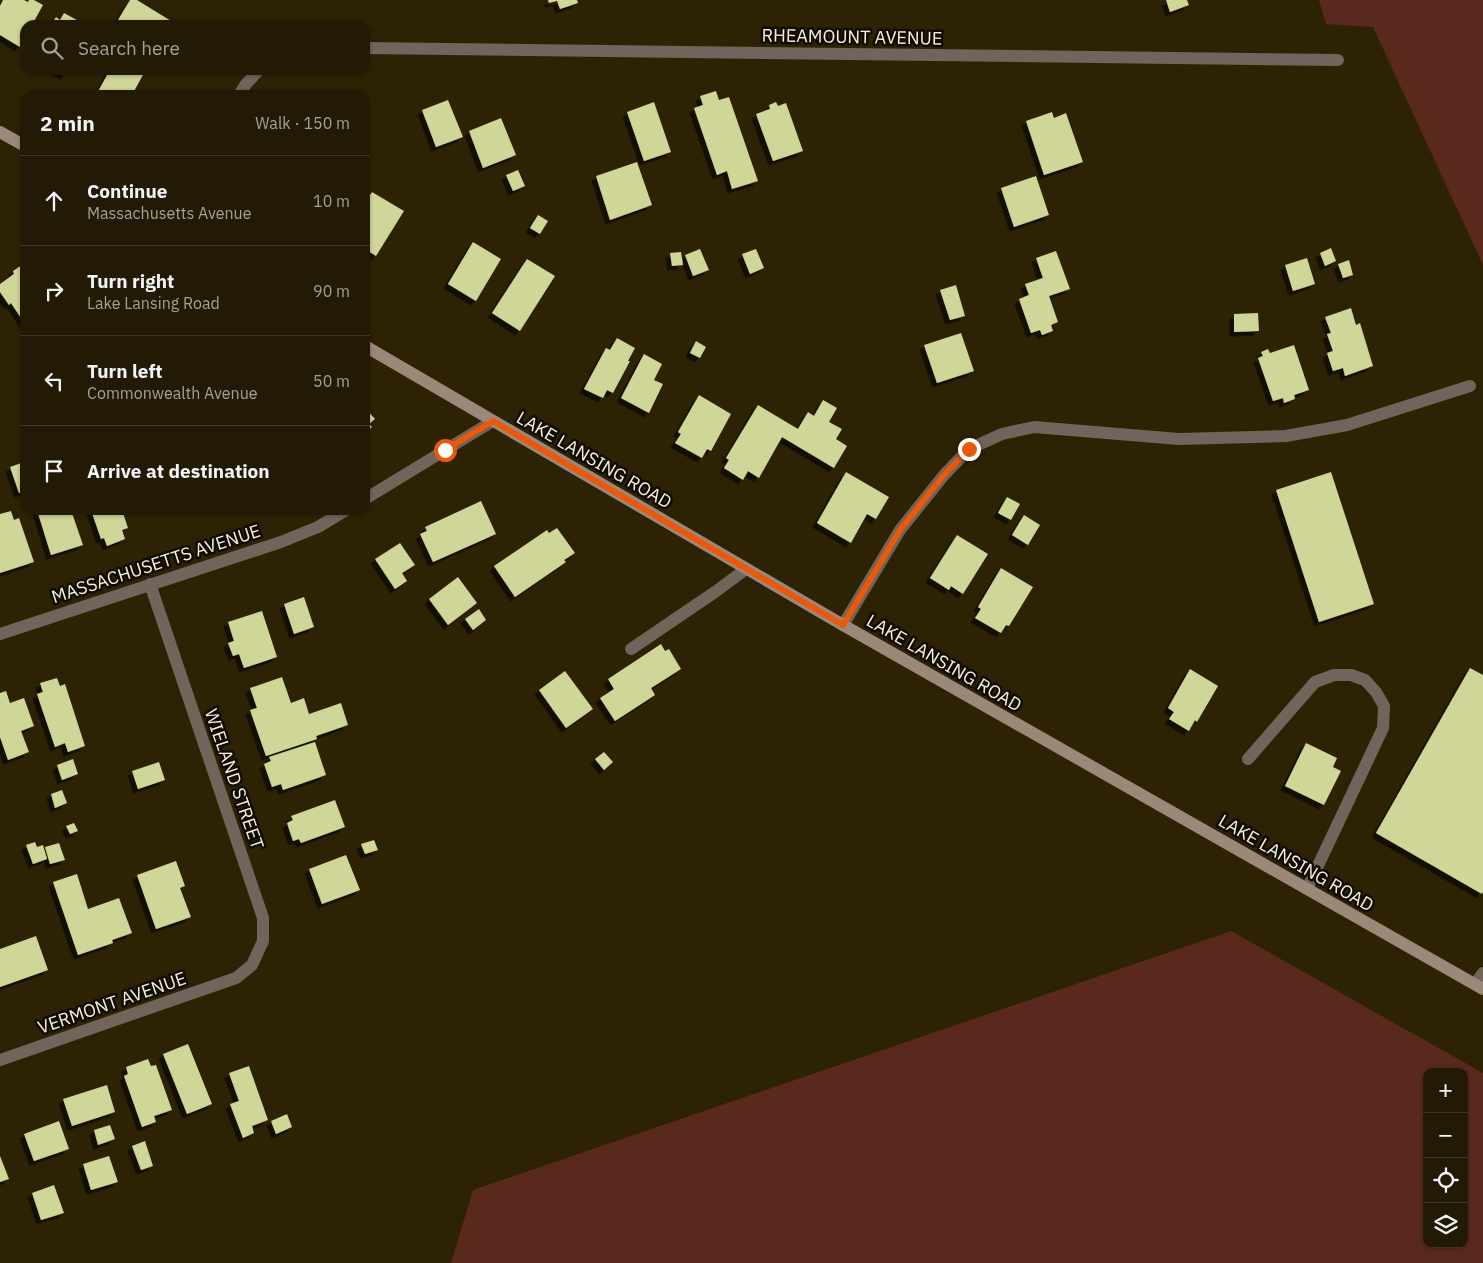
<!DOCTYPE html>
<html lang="en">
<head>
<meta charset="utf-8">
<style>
	:root { --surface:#221a04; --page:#2a230e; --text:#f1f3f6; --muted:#a2a19a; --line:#3f3826 }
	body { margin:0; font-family:"IBM Plex Sans",sans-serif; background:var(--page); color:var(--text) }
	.controls { position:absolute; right:15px; bottom:15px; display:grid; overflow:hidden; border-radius:10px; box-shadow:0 1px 4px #0004 }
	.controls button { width:45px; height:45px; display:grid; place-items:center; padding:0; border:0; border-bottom:1px solid var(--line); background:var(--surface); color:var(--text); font:25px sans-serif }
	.stop { position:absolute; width:15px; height:15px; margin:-11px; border:4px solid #ea580c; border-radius:50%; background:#fff }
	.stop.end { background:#ea580c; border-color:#fff; box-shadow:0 1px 5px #0008 }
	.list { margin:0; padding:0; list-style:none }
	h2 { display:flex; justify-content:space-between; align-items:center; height:65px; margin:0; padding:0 20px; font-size:21px }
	h2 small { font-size:16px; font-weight:400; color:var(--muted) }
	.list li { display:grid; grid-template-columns:32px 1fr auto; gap:15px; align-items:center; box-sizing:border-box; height:90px; padding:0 20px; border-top:1px solid var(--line) }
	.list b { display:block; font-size:19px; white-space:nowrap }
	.list p { margin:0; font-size:16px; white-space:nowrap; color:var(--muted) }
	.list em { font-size:16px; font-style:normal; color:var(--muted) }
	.icon { flex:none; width:28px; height:28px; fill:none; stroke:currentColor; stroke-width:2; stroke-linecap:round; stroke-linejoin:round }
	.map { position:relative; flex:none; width:1483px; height:1263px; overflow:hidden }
	.search { position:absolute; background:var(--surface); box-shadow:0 1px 4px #0004; left:20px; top:20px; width:350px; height:55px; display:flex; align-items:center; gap:12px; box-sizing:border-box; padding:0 18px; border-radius:15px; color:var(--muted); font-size:19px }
	.panel { position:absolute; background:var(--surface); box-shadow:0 1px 4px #0004; left:20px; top:90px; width:350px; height:425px; border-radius:15px }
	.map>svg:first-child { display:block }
	.green { fill:#59291d; fill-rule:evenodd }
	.building { fill:#d0d598; filter:url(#shadow) }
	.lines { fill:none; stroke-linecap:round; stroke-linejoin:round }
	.service { stroke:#70645b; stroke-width:12 }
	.minor { stroke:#70645b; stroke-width:12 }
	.secondary { stroke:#9b8879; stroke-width:12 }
	.route { stroke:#ea580c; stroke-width:6 }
	.labels { text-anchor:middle; stroke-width:5; stroke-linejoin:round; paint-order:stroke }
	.street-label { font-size:18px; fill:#f7f0df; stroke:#110c03 }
</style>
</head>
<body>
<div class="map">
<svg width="1483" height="1263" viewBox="0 0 1483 1263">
	<defs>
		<filter id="shadow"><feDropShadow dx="-4.5" dy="4.5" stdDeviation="0" flood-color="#0009"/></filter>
	</defs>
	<rect width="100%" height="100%" fill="#2e2205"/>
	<g class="green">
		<path d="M 1319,0 L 1483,0 L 1483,265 L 1373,27 L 1326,24 Z"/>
		<path d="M 1231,931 L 1483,1073 L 1483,1263 L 451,1263 L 473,1190 ZM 1427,1072 L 1464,1072 L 1464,1244 L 1427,1244 Z"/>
	</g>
	<g class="building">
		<path d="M 3,0 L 24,0 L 28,2 L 29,0 L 34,0 L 43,5 L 32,25 L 25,25 L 25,38 L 20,47 L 0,35 L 0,6 Z"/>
		<path d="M 130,0 L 137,0 L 176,24 L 175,25 L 115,25 Z"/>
		<path d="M 548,0 L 577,0 L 578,3 L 560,9 L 557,1 L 549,3 Z"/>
		<path d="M 1166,0 L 1187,0 L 1189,5 L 1170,12 Z"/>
		<path d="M 64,13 L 86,25 L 51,25 L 56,17 L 60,20 Z"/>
		<path d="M 56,70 L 68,70 L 65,75 Z"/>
		<path d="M 110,70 L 139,70 L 144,73 L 132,95 L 96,95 Z"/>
		<path d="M 716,91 L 719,100 L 729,97 L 758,181 L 732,189 L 727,171 L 717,175 L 694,108 L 703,105 L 700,96 Z"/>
		<path d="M 448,100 L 463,137 L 436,147 L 422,110 Z"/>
		<path d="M 654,102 L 671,152 L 644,161 L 627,112 Z"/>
		<path d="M 776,102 L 778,106 L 786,103 L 803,151 L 773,161 L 756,114 L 770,109 L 769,105 Z"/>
		<path d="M 1052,112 L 1054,118 L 1066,113 L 1083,162 L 1044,175 L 1026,121 Z"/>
		<path d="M 501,118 L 516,155 L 483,168 L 469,131 Z"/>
		<path d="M 637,162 L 652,205 L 610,220 L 596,176 Z"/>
		<path d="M 518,170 L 525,186 L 513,191 L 506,175 Z"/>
		<path d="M 1036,176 L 1049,215 L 1014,227 L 1001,188 Z"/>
		<path d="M 372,192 L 404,211 L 376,256 L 365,249 L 365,203 Z"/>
		<path d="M 538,215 L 548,221 L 540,234 L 530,228 Z"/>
		<path d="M 473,242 L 501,259 L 476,301 L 448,284 Z"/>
		<path d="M 1331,248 L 1336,261 L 1325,266 L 1320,253 Z"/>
		<path d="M 700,249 L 709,270 L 693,276 L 685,255 Z"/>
		<path d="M 756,249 L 764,268 L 750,274 L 742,254 Z"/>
		<path d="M 1056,251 L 1070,289 L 1049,296 L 1058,322 L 1051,325 L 1053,331 L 1042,335 L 1040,330 L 1031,333 L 1019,299 L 1029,295 L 1025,284 L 1043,278 L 1036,258 Z"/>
		<path d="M 681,252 L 683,265 L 672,266 L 670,253 Z"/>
		<path d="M 1307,258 L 1315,284 L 1293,291 L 1285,265 Z"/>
		<path d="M 527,259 L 555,276 L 520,331 L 492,313 Z"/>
		<path d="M 1349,260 L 1353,275 L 1343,278 L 1338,264 Z"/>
		<path d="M 25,263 L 25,324 L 11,303 L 9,305 L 0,292 L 0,284 L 14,274 L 13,271 Z"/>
		<path d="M 956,285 L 965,316 L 950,320 L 940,290 Z"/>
		<path d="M 1351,308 L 1356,325 L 1360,323 L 1373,366 L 1345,376 L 1343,368 L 1333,371 L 1327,353 L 1333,351 L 1327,334 L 1331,333 L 1325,317 Z"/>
		<path d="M 1258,313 L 1259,331 L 1234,332 L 1234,314 Z"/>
		<path d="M 961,333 L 974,371 L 937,383 L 924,345 Z"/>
		<path d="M 617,338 L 635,348 L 628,361 L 630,361 L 613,393 L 607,390 L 603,398 L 584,389 L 606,348 L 610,350 Z"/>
		<path d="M 696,341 L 706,347 L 700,358 L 690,353 Z"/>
		<path d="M 1294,345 L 1309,390 L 1294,395 L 1295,399 L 1284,403 L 1283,398 L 1273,401 L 1258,358 L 1263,356 L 1261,352 L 1268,349 L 1270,353 Z"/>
		<path d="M 644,354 L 662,364 L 654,380 L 663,384 L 649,413 L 621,398 Z"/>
		<path d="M 699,395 L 731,414 L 711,451 L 707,449 L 702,458 L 675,443 L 681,434 L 678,432 Z"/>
		<path d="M 823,400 L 837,408 L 829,422 L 842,429 L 836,439 L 847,446 L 834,468 L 782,437 L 759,478 L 748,471 L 743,480 L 724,468 L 729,460 L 726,458 L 758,405 L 798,429 L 808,412 L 814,416 Z"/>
		<path d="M 365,408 L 375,419 L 369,424 L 372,427 L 365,433 Z"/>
		<path d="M 24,462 L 25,491 L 19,493 L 10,467 Z"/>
		<path d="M 846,472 L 889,497 L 876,519 L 867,514 L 851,543 L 817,523 Z"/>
		<path d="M 1331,472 L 1374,604 L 1319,622 L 1276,490 Z"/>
		<path d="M 1007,497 L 1020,504 L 1011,520 L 998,513 Z"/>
		<path d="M 481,501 L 496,534 L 433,562 L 420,534 L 427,531 L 425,527 Z"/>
		<path d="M 37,510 L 71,510 L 83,545 L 51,555 Z"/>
		<path d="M 91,510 L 122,510 L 128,528 L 122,530 L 125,539 L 107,546 L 104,538 L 101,539 Z"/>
		<path d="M 11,511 L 14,520 L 19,518 L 34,562 L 0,573 L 0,514 Z"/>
		<path d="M 1024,515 L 1040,525 L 1028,545 L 1012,535 Z"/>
		<path d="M 557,528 L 575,553 L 564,560 L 566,562 L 515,597 L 494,566 L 547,530 L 549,533 Z"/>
		<path d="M 957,535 L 988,554 L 963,594 L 951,586 L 949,590 L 930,578 Z"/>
		<path d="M 400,543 L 415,565 L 402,573 L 407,581 L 395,589 L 375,559 Z"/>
		<path d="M 1001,568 L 1033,587 L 1009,626 L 1006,625 L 1001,633 L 975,618 L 981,609 L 978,607 Z"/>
		<path d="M 458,577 L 477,603 L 448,625 L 429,599 Z"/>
		<path d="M 304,597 L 314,627 L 294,634 L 284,604 Z"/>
		<path d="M 479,609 L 486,620 L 473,630 L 465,619 Z"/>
		<path d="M 262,611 L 277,657 L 244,668 L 239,654 L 233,656 L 228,643 L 234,641 L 228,622 Z"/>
		<path d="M 661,644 L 665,651 L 669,649 L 681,669 L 651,688 L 655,695 L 615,721 L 600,698 L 614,689 L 608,679 Z"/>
		<path d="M 1470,668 L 1483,675 L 1483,892 L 1482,894 L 1376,833 Z"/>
		<path d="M 1190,669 L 1218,686 L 1197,722 L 1195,720 L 1189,731 L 1169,719 L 1174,712 L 1168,708 Z"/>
		<path d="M 565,671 L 593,709 L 566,728 L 539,690 Z"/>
		<path d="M 282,677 L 291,703 L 304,698 L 309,714 L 341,703 L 348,725 L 316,736 L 317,739 L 266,756 L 250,710 L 257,708 L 250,688 Z"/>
		<path d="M 57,678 L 60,686 L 65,684 L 85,746 L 68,752 L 65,743 L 55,747 L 37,694 L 43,692 L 40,683 Z"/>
		<path d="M 6,691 L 10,703 L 24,698 L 34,726 L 21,731 L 29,752 L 8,760 L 0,737 L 0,693 Z"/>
		<path d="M 315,742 L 326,775 L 283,790 L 281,784 L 272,787 L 264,764 L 271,761 L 269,757 Z"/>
		<path d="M 1306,743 L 1337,758 L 1333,767 L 1341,771 L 1324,805 L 1285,786 Z"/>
		<path d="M 604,752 L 613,762 L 604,770 L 595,759 Z"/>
		<path d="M 73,759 L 78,774 L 62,780 L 57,765 Z"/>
		<path d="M 159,762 L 165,780 L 138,789 L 132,771 Z"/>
		<path d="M 62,790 L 67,803 L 55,808 L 51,794 Z"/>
		<path d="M 335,800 L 345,827 L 301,843 L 299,839 L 293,841 L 287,823 L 293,820 L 291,816 Z"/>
		<path d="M 74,823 L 78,831 L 70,834 L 66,826 Z"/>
		<path d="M 374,840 L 378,850 L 365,854 L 361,844 Z"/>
		<path d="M 35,842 L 37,847 L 43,845 L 47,859 L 33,864 L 26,845 Z"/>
		<path d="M 59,843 L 65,860 L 50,864 L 45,847 Z"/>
		<path d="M 346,855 L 360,890 L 322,904 L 309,869 Z"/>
		<path d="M 176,861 L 185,886 L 180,888 L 191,917 L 156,929 L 137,875 Z"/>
		<path d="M 77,874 L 88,909 L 119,898 L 132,933 L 112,940 L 113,943 L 78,955 L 53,882 Z"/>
		<path d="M 36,936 L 48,970 L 0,987 L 0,949 Z"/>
		<path d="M 188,1044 L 212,1104 L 187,1114 L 163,1054 Z"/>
		<path d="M 148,1059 L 151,1066 L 156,1065 L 172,1110 L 154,1116 L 156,1122 L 142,1127 L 124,1076 L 128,1074 L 126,1067 Z"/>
		<path d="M 249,1066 L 268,1120 L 252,1126 L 254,1133 L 243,1138 L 230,1104 L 239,1101 L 229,1073 Z"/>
		<path d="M 107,1085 L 115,1112 L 72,1126 L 63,1099 Z"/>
		<path d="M 287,1114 L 292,1127 L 276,1134 L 271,1121 Z"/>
		<path d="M 59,1121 L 69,1149 L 34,1161 L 24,1134 Z"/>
		<path d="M 110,1125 L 115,1139 L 98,1145 L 94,1130 Z"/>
		<path d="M 145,1141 L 153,1166 L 141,1170 L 132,1146 Z"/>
		<path d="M 0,1156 L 9,1179 L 0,1182 Z"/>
		<path d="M 109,1156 L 118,1182 L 91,1190 L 83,1164 Z"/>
		<path d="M 54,1185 L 64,1213 L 41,1220 L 32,1193 Z"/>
	</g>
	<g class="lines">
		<g class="service">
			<path d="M 631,649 L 715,592 L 746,569"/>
			<path d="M 1248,759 L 1315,682 L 1334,675 L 1351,675 L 1365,680 L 1376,692 L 1384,706 L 1383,728 L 1307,889"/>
			<path d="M 1475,984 L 1483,973"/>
		</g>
		<g class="minor">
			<path d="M 365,48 L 1338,60"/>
			<path d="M 239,95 L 246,84 L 259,70"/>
			<path d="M 365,499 L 493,421"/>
			<path d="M 843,625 L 900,530 L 944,475 L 969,449 L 1002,434 L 1034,427 L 1179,439 L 1286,436 L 1347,425 L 1470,386"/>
			<path d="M 0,634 L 281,542 L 318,527 L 346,510"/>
			<path d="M 0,1060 L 236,978 L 252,965 L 263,941 L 263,918 L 150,584"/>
		</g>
		<g class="secondary">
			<path d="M 0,132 L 25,146"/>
			<path d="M 365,346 L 843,625 L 1483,989"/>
		</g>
	</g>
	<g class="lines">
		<path class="route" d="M 445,450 L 493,421 L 843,625 L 900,530 L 944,475 L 969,449"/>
	</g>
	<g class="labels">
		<g class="street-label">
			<text transform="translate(852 37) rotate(1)" y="6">RHEAMOUNT AVENUE</text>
			<text transform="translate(594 460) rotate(30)" y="6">LAKE LANSING ROAD</text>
			<text transform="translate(156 564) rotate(-18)" y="6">MASSACHUSETTS AVENUE</text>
			<text transform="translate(944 663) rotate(30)" y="6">LAKE LANSING ROAD</text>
			<text transform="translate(234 779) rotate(71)" y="6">WIELAND STREET</text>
			<text transform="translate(1296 863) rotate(30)" y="6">LAKE LANSING ROAD</text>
			<text transform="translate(112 1003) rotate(-19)" y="6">VERMONT AVENUE</text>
		</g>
	</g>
</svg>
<div class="controls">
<button>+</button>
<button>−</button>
<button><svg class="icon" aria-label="locate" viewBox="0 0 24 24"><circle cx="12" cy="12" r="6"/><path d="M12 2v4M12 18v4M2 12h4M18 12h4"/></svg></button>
<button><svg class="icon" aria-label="layers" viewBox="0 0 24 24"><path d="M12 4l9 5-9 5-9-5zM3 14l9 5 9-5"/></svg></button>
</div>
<div class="stop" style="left:445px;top:450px"></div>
<div class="stop end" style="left:969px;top:449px"></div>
<div class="search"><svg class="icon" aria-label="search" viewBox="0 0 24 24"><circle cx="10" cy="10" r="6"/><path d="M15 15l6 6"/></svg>Search here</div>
<section class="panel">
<h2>2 min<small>Walk · 150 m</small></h2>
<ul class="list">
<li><svg class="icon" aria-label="ahead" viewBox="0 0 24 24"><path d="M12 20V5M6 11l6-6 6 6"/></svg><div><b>Continue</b><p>Massachusetts Avenue</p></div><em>10 m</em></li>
<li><svg class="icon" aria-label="right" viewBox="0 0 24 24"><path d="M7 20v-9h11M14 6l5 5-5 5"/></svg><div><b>Turn right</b><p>Lake Lansing Road</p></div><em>90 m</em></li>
<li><svg class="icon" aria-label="left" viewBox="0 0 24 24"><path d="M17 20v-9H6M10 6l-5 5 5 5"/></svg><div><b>Turn left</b><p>Commonwealth Avenue</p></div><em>50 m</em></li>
<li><svg class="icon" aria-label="arrive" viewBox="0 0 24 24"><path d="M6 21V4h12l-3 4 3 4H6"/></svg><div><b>Arrive at destination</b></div></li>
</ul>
</section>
</div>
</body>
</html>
